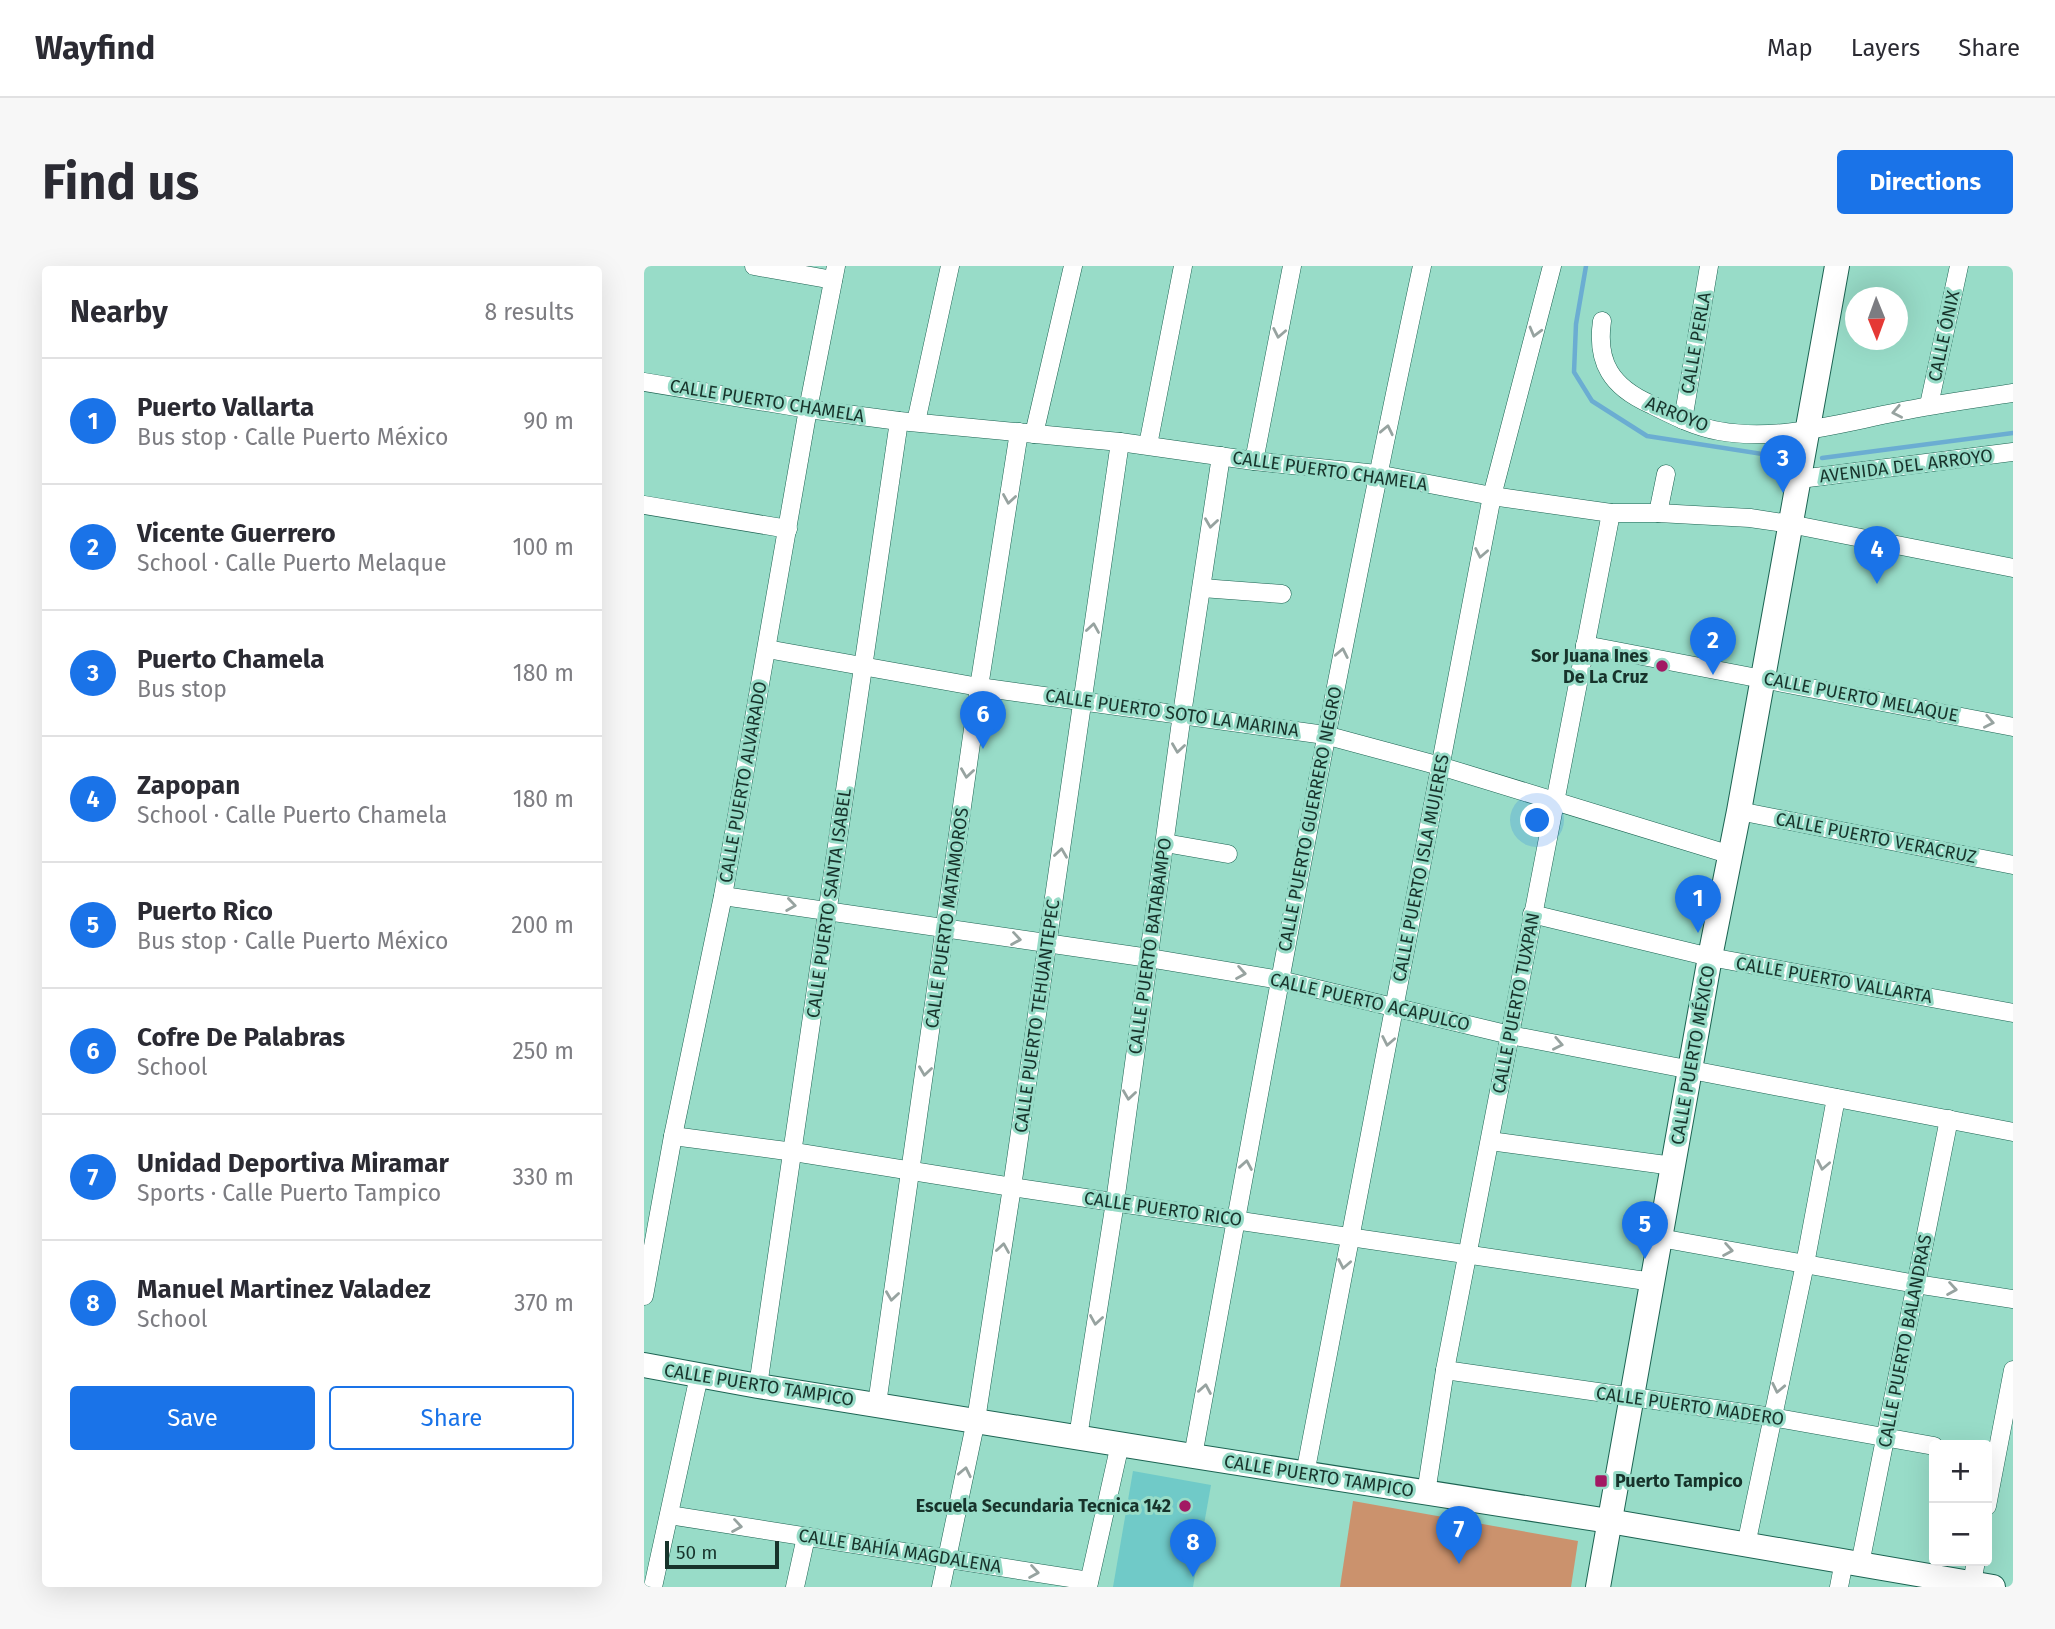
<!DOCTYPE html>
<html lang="en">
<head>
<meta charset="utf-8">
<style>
	:root { --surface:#fff; --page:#f7f7f7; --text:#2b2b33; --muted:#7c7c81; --line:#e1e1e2; --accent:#1a73e8 }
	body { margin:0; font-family:"Fira Sans",sans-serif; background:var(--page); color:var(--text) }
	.controls { position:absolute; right:21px; bottom:21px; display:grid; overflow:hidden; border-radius:7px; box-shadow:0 7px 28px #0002 }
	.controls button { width:63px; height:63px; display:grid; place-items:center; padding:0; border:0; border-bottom:2px solid var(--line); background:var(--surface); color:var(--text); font:35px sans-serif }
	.compass { position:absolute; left:1201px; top:21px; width:63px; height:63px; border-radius:50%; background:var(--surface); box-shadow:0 7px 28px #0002; rotate:179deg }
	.scale { position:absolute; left:21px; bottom:18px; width:114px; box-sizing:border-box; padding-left:7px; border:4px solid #17332b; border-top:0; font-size:19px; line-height:24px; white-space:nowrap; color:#17332b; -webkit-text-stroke:5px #98dcc8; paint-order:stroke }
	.you { position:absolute; left:894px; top:555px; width:24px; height:24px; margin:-18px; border:5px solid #fff; border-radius:50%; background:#1a73e8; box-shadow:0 0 0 10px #1a73e833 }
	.badge { display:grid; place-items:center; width:46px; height:46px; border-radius:50%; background:var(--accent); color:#fff; font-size:23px; font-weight:700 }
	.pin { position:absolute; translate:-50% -58px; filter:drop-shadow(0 2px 4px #0008) }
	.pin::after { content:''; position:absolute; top:37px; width:24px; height:21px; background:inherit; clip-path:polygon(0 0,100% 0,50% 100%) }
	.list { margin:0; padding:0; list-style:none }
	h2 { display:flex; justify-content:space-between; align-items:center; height:91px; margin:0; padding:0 28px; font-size:30px }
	h2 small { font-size:23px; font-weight:400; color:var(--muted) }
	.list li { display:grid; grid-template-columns:46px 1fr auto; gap:21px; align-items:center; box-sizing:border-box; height:126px; padding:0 28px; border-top:2px solid var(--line) }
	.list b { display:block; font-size:26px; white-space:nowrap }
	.list p { margin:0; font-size:23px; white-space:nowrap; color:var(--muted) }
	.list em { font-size:23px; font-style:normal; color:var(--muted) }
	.actions { display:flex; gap:14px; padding:21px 28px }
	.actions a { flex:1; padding:16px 0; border:2px solid var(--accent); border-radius:7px; text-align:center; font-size:24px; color:var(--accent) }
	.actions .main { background:var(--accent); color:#fff }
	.map { position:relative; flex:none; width:1369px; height:1321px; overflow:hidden; border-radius:7px }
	header { display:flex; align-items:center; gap:42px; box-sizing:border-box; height:98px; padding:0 35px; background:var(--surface); border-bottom:2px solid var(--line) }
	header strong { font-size:33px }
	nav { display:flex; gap:38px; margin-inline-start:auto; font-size:24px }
	.intro { display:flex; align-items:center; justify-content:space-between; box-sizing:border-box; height:168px; padding:0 42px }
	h1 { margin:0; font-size:49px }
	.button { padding:18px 32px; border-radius:7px; background:var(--accent); color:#fff; font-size:24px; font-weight:700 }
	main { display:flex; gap:42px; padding:0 42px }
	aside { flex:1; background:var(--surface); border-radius:7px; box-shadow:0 7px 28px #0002 }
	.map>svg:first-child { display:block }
	.green { fill:#cb926d }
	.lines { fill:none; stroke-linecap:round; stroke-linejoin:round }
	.stream { stroke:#6badd2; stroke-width:4.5 }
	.building { fill:#70cac8 }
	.street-casing { stroke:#1c6352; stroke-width:19 }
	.secondary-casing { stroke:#1c6352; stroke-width:26 }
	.street { stroke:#fff; stroke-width:18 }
	.secondary { stroke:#fff; stroke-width:24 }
	.oneway { stroke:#97a3a0 }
	.poi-dot { fill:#a21963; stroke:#98dcc8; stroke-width:2.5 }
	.labels { text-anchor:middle; stroke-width:6; stroke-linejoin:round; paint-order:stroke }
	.street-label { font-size:18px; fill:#17332b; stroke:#98dcc8 }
	.poi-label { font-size:18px; font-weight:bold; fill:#17332b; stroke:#98dcc8; text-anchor:end }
</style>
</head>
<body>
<header>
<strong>Wayfind</strong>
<nav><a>Map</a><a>Layers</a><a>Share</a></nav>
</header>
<div class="intro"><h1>Find us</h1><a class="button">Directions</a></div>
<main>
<aside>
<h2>Nearby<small>8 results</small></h2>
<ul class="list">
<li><span class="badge">1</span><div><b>Puerto Vallarta</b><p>Bus stop · Calle Puerto México</p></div><em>90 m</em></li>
<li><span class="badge">2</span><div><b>Vicente Guerrero</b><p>School · Calle Puerto Melaque</p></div><em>100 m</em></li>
<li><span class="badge">3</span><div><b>Puerto Chamela</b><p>Bus stop</p></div><em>180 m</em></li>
<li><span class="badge">4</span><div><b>Zapopan</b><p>School · Calle Puerto Chamela</p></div><em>180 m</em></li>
<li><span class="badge">5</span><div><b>Puerto Rico</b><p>Bus stop · Calle Puerto México</p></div><em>200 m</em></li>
<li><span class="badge">6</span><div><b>Cofre De Palabras</b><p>School</p></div><em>250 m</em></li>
<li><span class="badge">7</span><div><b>Unidad Deportiva Miramar</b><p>Sports · Calle Puerto Tampico</p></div><em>330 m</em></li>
<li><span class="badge">8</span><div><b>Manuel Martinez Valadez</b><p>School</p></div><em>370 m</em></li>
</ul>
<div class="actions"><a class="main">Save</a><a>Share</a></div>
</aside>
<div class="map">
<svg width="1369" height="1321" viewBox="0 0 1369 1321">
	<rect width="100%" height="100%" fill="#98dcc8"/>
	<path class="green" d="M 709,1235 L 934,1275 L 927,1321 L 696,1321 Z"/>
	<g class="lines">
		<g class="stream">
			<path d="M 942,0 L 932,58 L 930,106 L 948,135 L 1003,170 L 1144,192"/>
			<path d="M 1178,192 L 1369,167"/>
		</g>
	</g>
	<path class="building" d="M 489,1205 L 567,1219 L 549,1321 L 469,1321 Z"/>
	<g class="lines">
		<g class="street-casing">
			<g id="street">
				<path d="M 110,0 L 189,14"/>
				<path d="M 958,55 C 952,97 968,121 1006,138 C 1028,149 1051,161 1075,165 C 1134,176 1196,157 1254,146 C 1292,138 1330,133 1369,127"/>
				<path d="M 0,116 L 164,143 L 255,155 L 476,176 L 610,195 L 733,208 L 848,230 L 967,247 L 1014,247 L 1106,252 L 1146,258 L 1369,302"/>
				<path d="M 1285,139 L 1315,0"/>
				<path d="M 1039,154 L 1065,0"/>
				<path d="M 272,156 L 306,0"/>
				<path d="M 390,168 L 429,0"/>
				<path d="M 504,179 L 539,0"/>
				<path d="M 610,195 L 648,0"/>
				<path d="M 1156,213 L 1369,186"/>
				<path d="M 0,239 L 144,263"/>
				<path d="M 1014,247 L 1022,208"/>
				<path d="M 558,322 L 638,328"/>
				<path d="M 941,379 L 1369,461"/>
				<path d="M 123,383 L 335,421 L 681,469 L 796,500 L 1087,589"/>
				<path d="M 1095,545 L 1369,599"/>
				<path d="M 521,577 L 584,588"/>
				<path d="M 79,630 L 505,692 L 636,714 L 866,769 L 1369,866"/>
				<path d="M 888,648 L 1066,691 L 1369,747"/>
				<path d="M 29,870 L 150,886 L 368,921 L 1009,1016"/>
				<path d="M 846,875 L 1029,900"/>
				<path d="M 1016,972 L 1272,1018 L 1369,1033"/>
				<path d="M 0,1030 L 29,870 L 79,630 L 164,143 L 192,0"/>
				<path d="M 801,1104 L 1128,1151 L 1290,1180"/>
				<path d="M 114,1120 L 255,155"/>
				<path d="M 233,1138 L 335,421 L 375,166"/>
				<path d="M 434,1171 L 471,936 L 538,448 L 577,190"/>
				<path d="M 549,1190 C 621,793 693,395 778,0"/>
				<path d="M 661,1208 L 848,230 L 908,0"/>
				<path d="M 782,1227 L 801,1104 L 967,247"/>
				<path d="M 1343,1240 L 1369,1104"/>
				<path d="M 25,1249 L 445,1315"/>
				<path d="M 1102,1279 L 1161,998 L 1192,832"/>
				<path d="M 1216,1298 L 1305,853"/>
				<path d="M 1328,1317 L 1332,1295"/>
				<path d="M 9,1321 L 55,1110"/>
				<path d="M 151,1321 L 162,1271"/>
				<path d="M 297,1321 L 332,1154 L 368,921 L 476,176"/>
				<path d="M 444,1321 L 476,1178"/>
				<path d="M 1195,1321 L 1200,1295"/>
			</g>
		</g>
		<g class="secondary-casing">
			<g id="secondary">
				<path d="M 0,1099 L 114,1120 L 549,1190 L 965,1255 L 1349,1321"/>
				<path d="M 954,1321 L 1066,691 L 1095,545 L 1193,0"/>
			</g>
		</g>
		<use href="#street" class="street"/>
		<use href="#secondary" class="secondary"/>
	</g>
	<defs><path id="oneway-chevron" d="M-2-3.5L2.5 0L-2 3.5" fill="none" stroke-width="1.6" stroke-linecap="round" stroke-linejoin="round" transform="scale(1.75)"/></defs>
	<g class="oneway">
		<use href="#oneway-chevron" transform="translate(891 66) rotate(105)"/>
		<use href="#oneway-chevron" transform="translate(635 67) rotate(101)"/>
		<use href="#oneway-chevron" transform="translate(1253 146) rotate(169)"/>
		<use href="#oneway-chevron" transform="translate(743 164) rotate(-78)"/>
		<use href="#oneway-chevron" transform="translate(365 233) rotate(99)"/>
		<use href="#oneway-chevron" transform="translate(567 257) rotate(98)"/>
		<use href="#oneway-chevron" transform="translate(837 287) rotate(101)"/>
		<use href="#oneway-chevron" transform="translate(449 362) rotate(-81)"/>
		<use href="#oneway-chevron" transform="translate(698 387) rotate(-79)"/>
		<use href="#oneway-chevron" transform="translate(1345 456) rotate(11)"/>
		<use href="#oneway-chevron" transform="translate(534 482) rotate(98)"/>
		<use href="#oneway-chevron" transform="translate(323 507) rotate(98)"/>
		<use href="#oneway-chevron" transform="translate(417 587) rotate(-82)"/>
		<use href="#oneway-chevron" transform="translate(147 639) rotate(8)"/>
		<use href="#oneway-chevron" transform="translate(372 673) rotate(9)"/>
		<use href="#oneway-chevron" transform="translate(597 707) rotate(10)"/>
		<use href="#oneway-chevron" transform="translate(744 775) rotate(101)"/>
		<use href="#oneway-chevron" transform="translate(914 778) rotate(11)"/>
		<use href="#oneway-chevron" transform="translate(281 805) rotate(98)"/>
		<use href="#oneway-chevron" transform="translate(485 829) rotate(98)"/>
		<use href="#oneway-chevron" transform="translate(602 899) rotate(-80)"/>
		<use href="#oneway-chevron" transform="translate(1179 899) rotate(101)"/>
		<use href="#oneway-chevron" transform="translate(359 982) rotate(-81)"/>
		<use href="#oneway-chevron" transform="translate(1084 984) rotate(10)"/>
		<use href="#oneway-chevron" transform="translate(700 998) rotate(101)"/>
		<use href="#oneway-chevron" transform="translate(1308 1023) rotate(9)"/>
		<use href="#oneway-chevron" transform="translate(248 1030) rotate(98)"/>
		<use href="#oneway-chevron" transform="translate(452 1054) rotate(99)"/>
		<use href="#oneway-chevron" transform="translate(1134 1122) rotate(102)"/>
		<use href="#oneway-chevron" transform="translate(561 1123) rotate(-80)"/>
		<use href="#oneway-chevron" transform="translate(321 1206) rotate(-78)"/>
		<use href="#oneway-chevron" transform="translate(93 1260) rotate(9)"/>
		<use href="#oneway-chevron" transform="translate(390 1306) rotate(9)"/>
	</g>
	<g class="poi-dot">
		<circle cx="1018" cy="400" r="7"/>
		<rect x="950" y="1208" width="14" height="14" rx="3.5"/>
		<circle cx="541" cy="1240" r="7"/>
	</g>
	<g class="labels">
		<g class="street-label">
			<text transform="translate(1300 70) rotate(-78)" y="6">CALLE ÓNIX</text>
			<text transform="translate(1052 77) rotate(-80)" y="6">CALLE PERLA</text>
			<text transform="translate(123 135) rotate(9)" y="6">CALLE PUERTO CHAMELA</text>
			<text transform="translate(1033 148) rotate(22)" y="6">ARROYO</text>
			<text transform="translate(1262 200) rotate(-7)" y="6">AVENIDA DEL ARROYO</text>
			<text transform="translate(686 205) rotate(8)" y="6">CALLE PUERTO CHAMELA</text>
			<text transform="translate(1217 431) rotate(11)" y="6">CALLE PUERTO MELAQUE</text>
			<text transform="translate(528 447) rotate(8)" y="6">CALLE PUERTO SOTO LA MARINA</text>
			<text transform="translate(99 516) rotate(-80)" y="6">CALLE PUERTO ALVARADO</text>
			<text transform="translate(666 553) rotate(-79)" y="6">CALLE PUERTO GUERRERO NEGRO</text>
			<text transform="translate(1232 572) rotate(11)" y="6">CALLE PUERTO VERACRUZ</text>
			<text transform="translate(777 602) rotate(-79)" y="6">CALLE PUERTO ISLA MUJERES</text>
			<text transform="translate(185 637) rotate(-82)" y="6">CALLE PUERTO SANTA ISABEL</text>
			<text transform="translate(303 652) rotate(-82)" y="6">CALLE PUERTO MATAMOROS</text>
			<text transform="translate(506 680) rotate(-82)" y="6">CALLE PUERTO BATABAMPO</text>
			<text transform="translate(1190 714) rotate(10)" y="6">CALLE PUERTO VALLARTA</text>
			<text transform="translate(726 736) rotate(13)" y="6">CALLE PUERTO ACAPULCO</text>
			<text transform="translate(872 737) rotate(-79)" y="6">CALLE PUERTO TUXPAN</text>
			<text transform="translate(393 750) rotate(-82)" y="6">CALLE PUERTO TEHUANTEPEC</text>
			<text transform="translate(1049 789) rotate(-80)" y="6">CALLE PUERTO MÉXICO</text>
			<text transform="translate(519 943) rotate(8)" y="6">CALLE PUERTO RICO</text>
			<text transform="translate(1261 1075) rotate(-79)" y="6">CALLE PUERTO BALANDRAS</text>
			<text transform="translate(115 1119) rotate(9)" y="6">CALLE PUERTO TAMPICO</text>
			<text transform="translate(1046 1140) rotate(8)" y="6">CALLE PUERTO MADERO</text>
			<text transform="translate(675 1210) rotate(9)" y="6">CALLE PUERTO TAMPICO</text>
			<text transform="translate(256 1285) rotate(9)" y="6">CALLE BAHÍA MAGDALENA</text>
		</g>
		<g class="poi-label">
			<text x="1004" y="396">Sor Juana Ines<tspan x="1004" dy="21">De La Cruz</tspan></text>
			<text x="971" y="1221" text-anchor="start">Puerto Tampico</text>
			<text x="527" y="1246">Escuela Secundaria Tecnica 142</text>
		</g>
	</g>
</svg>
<div class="controls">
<button>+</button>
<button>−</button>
</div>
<svg class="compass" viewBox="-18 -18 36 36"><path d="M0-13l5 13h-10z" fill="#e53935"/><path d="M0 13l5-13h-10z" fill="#7c7c81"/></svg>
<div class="scale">50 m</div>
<div class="you"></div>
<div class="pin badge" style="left:1054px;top:667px">1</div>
<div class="pin badge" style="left:1069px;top:409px">2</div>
<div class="pin badge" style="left:1139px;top:227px">3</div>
<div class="pin badge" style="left:1233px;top:318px">4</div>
<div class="pin badge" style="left:1001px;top:993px">5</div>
<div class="pin badge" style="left:339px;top:483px">6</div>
<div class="pin badge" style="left:815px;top:1298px">7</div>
<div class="pin badge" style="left:549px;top:1311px">8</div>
</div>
</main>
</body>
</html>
